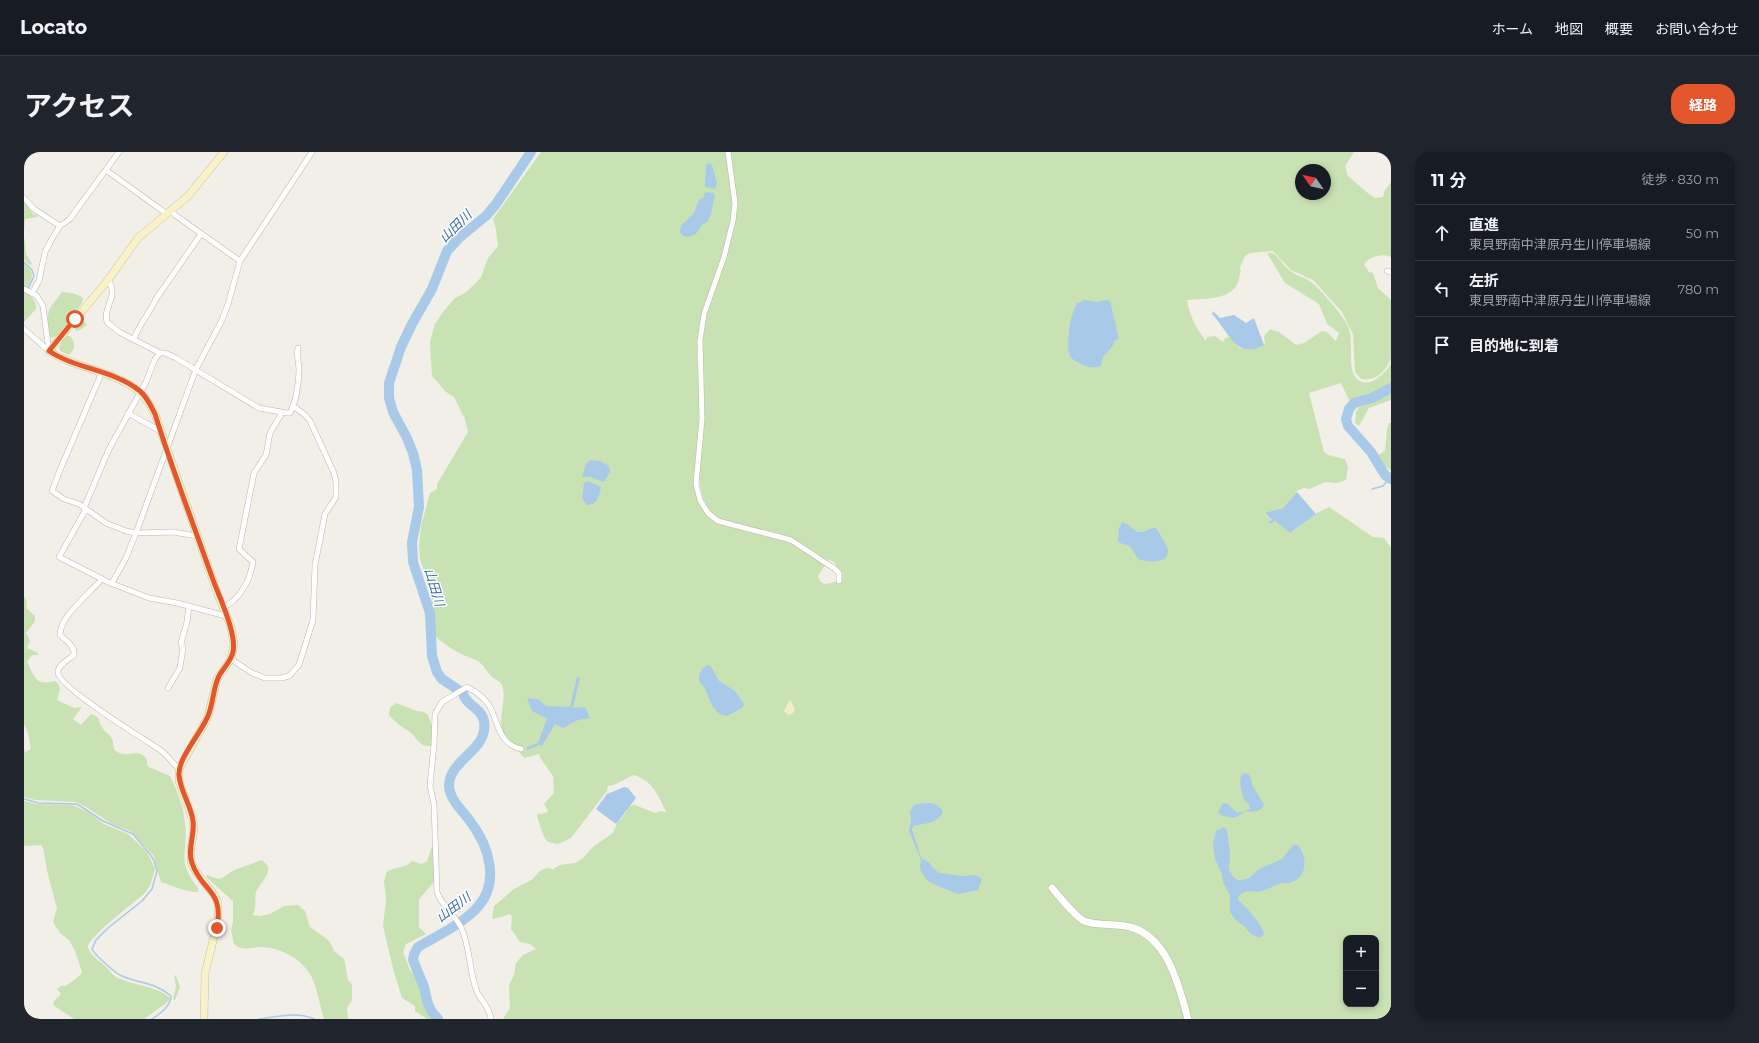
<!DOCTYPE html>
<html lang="ja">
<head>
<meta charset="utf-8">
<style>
	:root { --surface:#171b24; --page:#20242c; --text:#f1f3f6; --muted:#9ea1a6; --line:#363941; --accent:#e4562b }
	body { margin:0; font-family:Montserrat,"Noto Sans JP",sans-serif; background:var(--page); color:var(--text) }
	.controls { position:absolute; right:12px; bottom:12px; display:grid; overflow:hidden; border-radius:8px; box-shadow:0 2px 6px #0003 }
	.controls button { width:36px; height:36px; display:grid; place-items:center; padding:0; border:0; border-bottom:1px solid var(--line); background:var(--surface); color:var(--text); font:20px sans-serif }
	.compass { position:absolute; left:1271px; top:12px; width:36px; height:36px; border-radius:50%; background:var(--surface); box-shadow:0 2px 6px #0003; rotate:304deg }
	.stop { position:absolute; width:12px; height:12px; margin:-9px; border:3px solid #e4562b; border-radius:50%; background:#fff }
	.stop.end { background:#e4562b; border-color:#fff; box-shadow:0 1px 4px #0008 }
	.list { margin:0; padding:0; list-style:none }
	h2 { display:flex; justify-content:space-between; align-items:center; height:52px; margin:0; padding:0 16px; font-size:17px }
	h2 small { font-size:13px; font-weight:400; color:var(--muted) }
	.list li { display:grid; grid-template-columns:26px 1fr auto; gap:12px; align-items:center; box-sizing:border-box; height:56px; padding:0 16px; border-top:1px solid var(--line) }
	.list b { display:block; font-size:15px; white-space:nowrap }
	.list p { margin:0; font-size:13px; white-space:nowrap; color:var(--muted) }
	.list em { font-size:13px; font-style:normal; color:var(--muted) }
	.icon { flex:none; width:22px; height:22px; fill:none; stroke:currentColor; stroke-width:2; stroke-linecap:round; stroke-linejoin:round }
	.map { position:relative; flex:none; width:1367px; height:867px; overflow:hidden; border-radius:16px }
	header { display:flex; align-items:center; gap:24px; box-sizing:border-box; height:56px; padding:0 20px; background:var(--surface); border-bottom:1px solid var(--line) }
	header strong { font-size:19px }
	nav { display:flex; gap:22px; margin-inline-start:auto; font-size:14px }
	.intro { display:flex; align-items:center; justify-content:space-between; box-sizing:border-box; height:96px; padding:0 24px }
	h1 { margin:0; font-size:28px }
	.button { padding:10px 18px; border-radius:16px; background:var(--accent); color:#fff; font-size:14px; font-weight:700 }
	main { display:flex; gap:24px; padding:0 24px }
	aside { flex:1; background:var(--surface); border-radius:16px; box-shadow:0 2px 6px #0003 }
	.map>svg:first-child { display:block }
	.green { fill:#c9e2b3; fill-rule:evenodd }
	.sand { fill:#f2edc6 }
	.water { fill:#a9c9e8 }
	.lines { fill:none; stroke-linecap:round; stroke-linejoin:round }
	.stream { stroke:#a9c9e8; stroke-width:1.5 }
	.river { stroke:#a9c9e8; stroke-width:10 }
	.minor-casing { stroke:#bcb7aa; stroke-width:6 }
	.tertiary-casing { stroke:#bcb7aa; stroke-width:8 }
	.secondary-casing { stroke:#cdc49b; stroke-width:8 }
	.minor { stroke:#fff; stroke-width:5 }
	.tertiary { stroke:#fff; stroke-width:7 }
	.secondary { stroke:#f9f1c9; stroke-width:7 }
	.route { stroke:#e4562b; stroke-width:5 }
	.labels { text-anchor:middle; stroke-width:3; stroke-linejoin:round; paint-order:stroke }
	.water-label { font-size:13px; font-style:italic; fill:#3b6fa4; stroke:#fff }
</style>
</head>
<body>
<header>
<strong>Locato</strong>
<nav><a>ホーム</a><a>地図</a><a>概要</a><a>お問い合わせ</a></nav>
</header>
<div class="intro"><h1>アクセス</h1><a class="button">経路</a></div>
<main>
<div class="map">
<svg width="1367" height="867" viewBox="0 0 1367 867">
	<rect width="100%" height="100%" fill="#f1efe7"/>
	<g class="green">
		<path d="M 517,0 L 1330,0 L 1321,14 L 1324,24 L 1346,43 L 1351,46 L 1359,45 L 1360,40 L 1367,30 L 1367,105 C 1358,101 1347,104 1340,112 L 1345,120 L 1349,121 L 1354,136 L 1367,148 L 1367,207 C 1361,219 1352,230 1337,227 L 1331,220 L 1329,182 L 1318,160 L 1289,128 L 1267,118 L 1249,99 L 1226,101 L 1221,104 L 1216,115 C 1217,119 1216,123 1215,127 C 1210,149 1181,146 1163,148 C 1165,162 1172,177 1182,189 L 1183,185 L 1191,184 L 1199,190 L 1201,186 L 1206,185 L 1216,196 L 1234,196 L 1241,192 L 1240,184 L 1246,177 L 1255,180 L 1272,193 L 1280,191 L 1298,179 L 1303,180 L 1312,189 L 1315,181 L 1303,172 L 1295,152 L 1261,131 L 1243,101 L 1249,101 C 1256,106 1260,115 1268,120 C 1273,124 1279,125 1284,128 C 1294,134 1319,163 1324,174 C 1331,189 1322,217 1333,227 C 1345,238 1362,221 1367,211 L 1367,235 L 1351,243 L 1329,250 L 1325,248 L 1317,231 L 1285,241 L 1300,300 L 1304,303 L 1321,307 L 1324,315 L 1322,328 L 1313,331 L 1301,330 L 1286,337 L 1280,336 L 1272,339 L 1273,340 L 1259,356 L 1241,362 L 1248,368 L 1245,370 L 1247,372 L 1251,369 L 1269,379 L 1293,361 L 1305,355 L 1349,385 L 1360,386 L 1367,396 L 1367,867 L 479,867 L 486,856 L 485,833 L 490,823 L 492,811 L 499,803 L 512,797 L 506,792 L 496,790 L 487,777 L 488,764 L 486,762 L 470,767 L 468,766 L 470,754 L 490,737 L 509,727 L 516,719 L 522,716 L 529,717 L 536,713 L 551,711 L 559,706 L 570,694 L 589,681 L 594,669 L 597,667 L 606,654 L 611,653 L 631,661 L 638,659 L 643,661 C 634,644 629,628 609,623 L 590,633 L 584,634 L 583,639 L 547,686 L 534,692 L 524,690 L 520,685 L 513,664 L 514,662 L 522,661 L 524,659 L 520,652 L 530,641 L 529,624 L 515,604 L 516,602 L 500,606 C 494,596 481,591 478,578 C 474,567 485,540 476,530 C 473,528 470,527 468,525 C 463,520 460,513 454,509 C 450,507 446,506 442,504 C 435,502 413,488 410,482 L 407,440 L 396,407 L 395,393 L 397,374 L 406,341 L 413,337 L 413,332 L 444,280 L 441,267 L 430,245 L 422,240 L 408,224 L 406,190 L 411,172 L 419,160 L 431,146 L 441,141 L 453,130 L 457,125 L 464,106 L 474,94 L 472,78 L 469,67 ZM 1277,18 L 1301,18 L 1301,42 L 1277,42 ZM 708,67 L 678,178 L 675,321 C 678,379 709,369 753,381 C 771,386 783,399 799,406 C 803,408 807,408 810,410 L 814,417 L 813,429 C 805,432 797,435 794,424 L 802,412 C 790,405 778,394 766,389 C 730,374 691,386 673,345 L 676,261 L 673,204 L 674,188 ZM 1322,786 L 1352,786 L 1352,852 L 1322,852 Z"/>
		<path d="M 0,49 L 9,62 L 14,63 L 13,65 L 1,67 L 0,80 Z"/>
		<path d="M 0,84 L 2,102 L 8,112 L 6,113 L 0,107 Z"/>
		<path d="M 0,111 C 10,121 10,124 3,136 L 0,136 Z"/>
		<path d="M 0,140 C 8,143 12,149 12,157 L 0,170 Z"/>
		<path d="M 38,140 C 47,141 52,141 59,146 L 58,151 L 33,184 L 27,186 C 25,182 25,179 24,174 C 23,154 27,156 38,140 Z"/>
		<path d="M 55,169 L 61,170 L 63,173 L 56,178 L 52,179 L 50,176 Z"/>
		<path d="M 41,184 L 46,184 C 52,191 51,197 45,203 L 36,199 L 35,196 Z"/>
		<path d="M 1367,237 L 1367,248 L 1345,256 L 1335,274 L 1331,271 L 1332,260 L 1336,254 L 1348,250 Z"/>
		<path d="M 1365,271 L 1367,271 L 1367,318 L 1358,313 L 1353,304 L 1361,299 L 1363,277 Z"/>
		<path d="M 0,444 L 3,450 L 2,456 L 11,464 L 11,469 L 2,481 L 6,489 L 3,496 L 14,501 L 14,503 L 8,503 L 3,510 C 11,525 11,534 31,529 C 39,535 35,539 33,548 L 50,556 L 58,555 L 49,567 L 57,573 L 67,562 L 72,564 C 76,567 75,571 78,575 C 80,580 86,582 88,587 C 90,591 88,596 92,599 C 104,608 114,594 123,608 L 123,613 L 125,615 L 146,624 C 153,638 160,656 161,671 C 165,702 151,707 174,736 L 174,740 C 162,740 149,734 137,730 L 129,703 L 107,679 L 88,672 L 62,655 L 52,650 L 11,648 L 0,645 L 0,596 L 1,600 L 7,597 L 4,581 L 0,572 Z"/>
		<path d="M 372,551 L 393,559 L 400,560 L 404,563 L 409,577 L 409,592 L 407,594 C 395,595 393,586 386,580 C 378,575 371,570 365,563 L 366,556 Z"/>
		<path d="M 0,649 L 12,652 L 49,653 L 65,661 L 80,672 L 104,682 L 123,700 L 131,717 L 126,734 L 121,741 C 112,749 64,785 64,795 C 65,802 75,809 80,813 C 86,818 89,825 96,827 C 113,834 131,834 145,845 L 146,847 L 141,852 L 120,867 L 50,867 L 29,853 L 30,849 L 37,842 L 33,837 L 37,834 L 42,834 C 47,829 55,826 58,820 L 51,799 L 45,788 L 36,781 L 29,770 L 33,756 L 24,723 L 19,696 L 17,693 L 0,694 Z"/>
		<path d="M 408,695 L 411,699 L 410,730 L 395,747 L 395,775 L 402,782 L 382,792 L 379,800 L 386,818 L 401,838 L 404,856 L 408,865 L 407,867 L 403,867 L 391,859 L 391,854 L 378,846 L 370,820 L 359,774 L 362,747 L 360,729 L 363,719 L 383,713 L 388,709 L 398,712 L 403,709 Z"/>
		<path d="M 238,708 L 244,714 C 246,724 236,731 232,740 C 230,748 233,754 229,763 L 236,764 L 246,762 L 260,754 L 274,753 L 281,759 L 286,775 L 303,787 L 307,792 L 310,799 L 320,807 L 324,828 L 328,832 L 328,848 L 323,856 L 324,867 L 300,867 C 296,854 294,841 289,828 C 281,808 257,795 236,795 C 226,795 219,800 210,792 L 207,778 L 209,770 L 209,749 L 182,725 L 183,723 L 194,727 L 198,726 L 210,718 Z"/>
		<path d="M 150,823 L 152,824 L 156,835 L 151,848 L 149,848 L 152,834 Z"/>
	</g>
	<path class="sand" d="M 765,549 L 767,549 L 771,558 L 768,562 L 764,563 L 760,559 Z"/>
	<g class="water">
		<path d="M 685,11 L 688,13 L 693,31 L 691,37 L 681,35 L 682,13 Z"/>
		<path d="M 681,40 L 689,41 L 691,44 L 686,65 L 683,70 L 678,73 L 672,82 L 664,85 L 659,84 L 656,80 L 657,74 L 670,61 L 675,48 L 680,45 Z"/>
		<path d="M 1060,148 L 1074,150 L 1082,148 L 1086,149 L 1095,187 L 1091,188 L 1088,195 L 1079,205 L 1077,214 C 1070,216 1065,216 1059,213 C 1055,211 1048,208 1046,204 C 1042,194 1046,160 1053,152 L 1053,150 L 1055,151 Z"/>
		<path d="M 1189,159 L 1196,166 L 1210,163 L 1222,171 L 1230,166 L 1240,193 C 1212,209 1204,178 1188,162 Z"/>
		<path d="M 566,308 L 576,309 L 585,314 L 586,320 L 580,330 L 566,325 L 558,325 L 562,312 Z"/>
		<path d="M 564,329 L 577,335 C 575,344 574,353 563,353 L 558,346 L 560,331 Z"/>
		<path d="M 1273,340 L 1292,362 L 1266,381 L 1251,369 L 1247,372 L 1244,370 L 1248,368 L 1241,361 L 1259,356 Z"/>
		<path d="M 1098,370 C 1106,372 1108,379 1115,380 C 1122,381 1125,375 1132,376 C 1135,381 1143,392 1144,399 C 1144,413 1122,410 1114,407 L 1106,394 L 1096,391 L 1094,389 L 1095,376 Z"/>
		<path d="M 685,513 L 688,516 L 695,529 L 711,539 L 720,552 L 718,556 L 703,564 C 689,562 687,550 682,539 C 681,535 677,532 675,528 C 675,521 678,514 685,513 Z"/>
		<path d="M 553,525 L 556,525 L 549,556 L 561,555 L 566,566 L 554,568 L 539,576 L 531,572 L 518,594 L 515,593 L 503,598 L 502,595 L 514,591 L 523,567 L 508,559 L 503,546 L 514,547 L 522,554 L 546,555 Z"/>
		<path d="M 1222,621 L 1226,624 L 1229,634 L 1240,653 C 1236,661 1228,660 1220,659 C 1213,668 1206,666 1197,663 L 1194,660 L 1199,651 L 1204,652 L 1213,661 L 1226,657 L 1225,652 L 1220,648 C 1218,639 1214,630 1218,622 Z"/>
		<path d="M 600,635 L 604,636 L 612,646 L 592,672 L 572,657 L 583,642 Z"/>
		<path d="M 906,651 C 919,654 924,661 910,669 C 904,672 897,672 890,674 L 888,677 L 897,706 L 906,711 L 908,715 L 915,721 L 938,724 L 952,723 L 958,727 L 954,738 L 934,742 L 907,731 L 903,728 L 897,719 L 896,714 L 897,708 L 885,679 L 887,669 L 886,660 L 889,654 L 892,652 Z"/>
		<path d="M 1200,675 L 1203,678 L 1206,702 L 1205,717 L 1209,725 L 1214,728 L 1218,728 L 1225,726 L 1235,717 L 1258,707 L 1269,693 L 1274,693 C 1283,705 1284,724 1268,730 C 1264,732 1259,730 1255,732 C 1250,734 1244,737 1238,739 C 1227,742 1224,735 1214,745 L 1214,748 C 1222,755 1238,772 1240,782 L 1236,786 L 1227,782 L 1221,775 L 1211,767 L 1206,760 L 1206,743 L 1199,730 L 1198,722 L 1191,707 L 1189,691 L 1192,679 Z"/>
	</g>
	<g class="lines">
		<g class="stream">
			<path d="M 0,110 L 8,118 L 10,124 L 4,137"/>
			<path d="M 1348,337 L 1359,334 L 1365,326"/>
			<path d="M 0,647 L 14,651 L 53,652 L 79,669 L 109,682 L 126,702 L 130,709 L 133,719 L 128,737 L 118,749 L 84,776 L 72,788 L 68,797 C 71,803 92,822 98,824 C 116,832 131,830 147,844 C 147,853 136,862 128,867"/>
			<path d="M 235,867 C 252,865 274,859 290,867"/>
		</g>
		<g class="river">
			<path d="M 1367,236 L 1348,246 L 1330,251 L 1325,257 L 1322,267 L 1324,274 L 1347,300 L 1361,323 L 1367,327"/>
			<path d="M 414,867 L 408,860 L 404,852 L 400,835 L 389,808 L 390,802 L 394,795 C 413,784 436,773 452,757 C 477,731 465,694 446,669 C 438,658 425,647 425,633 C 426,607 465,598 460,569 C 458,556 441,553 439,541 L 418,527 L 413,520 L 408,504 L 406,461 L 389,410 L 388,390 L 395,355 L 393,318 L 389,301 L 383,286 L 369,260 L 365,246 L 365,231 L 377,195 L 388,172 L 408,137 L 423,99 L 435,86 L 463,63 L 472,52 L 507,0"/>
		</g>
		<g class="minor-casing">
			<g id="minor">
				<path d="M 704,0 L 711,51 L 709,69 L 700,105 L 680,162 L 676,188 L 678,267 L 672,332 L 676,348 L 684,361 L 694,369 L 767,388 L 811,417 L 815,421 L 815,429"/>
				<path d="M 82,18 L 143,62"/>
				<path d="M 0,46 L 10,57 L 36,74"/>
				<path d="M 147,58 L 151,63 L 216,109"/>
				<path d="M 1363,119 L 1367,120"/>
				<path d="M 84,128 C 96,145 78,155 83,170 L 95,180 L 136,201"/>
				<path d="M 0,137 L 13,144 L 19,154 L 25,199"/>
				<path d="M 8,141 L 15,129 L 21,100 L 29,85 L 36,74 L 46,67 L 53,57 L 95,0"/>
				<path d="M 0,177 L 25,199"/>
				<path d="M 110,187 C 115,172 126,161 132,147 L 177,82"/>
				<path d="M 78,220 L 36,318 L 28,339 L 40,347 L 55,352 L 82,371 L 102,379 L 112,381 L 149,380 L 173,384"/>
				<path d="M 104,261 L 138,280"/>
				<path d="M 60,356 L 85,297 L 122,230 L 131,207 L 136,201 L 141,201 L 152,206 L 235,256 L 263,261 L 266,261 C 272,250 275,230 275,218 C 275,210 272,203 274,196"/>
				<path d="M 62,357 L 35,405 L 84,430 L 125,446 L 153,451 L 202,464"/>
				<path d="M 78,427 C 67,440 35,465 36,483 C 42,489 51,494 50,503 C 45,507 34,513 34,520 C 32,533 121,588 135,597 C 143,603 148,610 155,617"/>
				<path d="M 88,431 L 102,406 L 112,381 L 172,217 L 198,168 L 204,152 L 216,109 L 288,0"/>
				<path d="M 199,456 C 216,447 226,429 229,410 L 215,397 L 230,321 L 242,303 L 246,281 L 258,261"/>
				<path d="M 207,507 L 228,521 L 241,526 L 257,526 L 265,524 L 275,513 L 289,468 L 291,413 L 300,367 L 301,362 L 312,345 L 312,330 L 310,321 L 286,269 L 281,263 L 269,254"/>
				<path d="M 144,536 L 156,516 L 159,496 L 157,491 L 163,470 L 165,454"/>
				<path d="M 467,867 C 465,853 456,849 452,837 C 445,817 446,794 437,775 C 430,762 417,753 413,740 L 410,652 L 406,634 L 410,592 L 411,562 L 418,550 L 443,535 C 451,539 460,546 465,553 C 475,570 473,591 497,597"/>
			</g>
		</g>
		<g class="tertiary-casing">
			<path id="tertiary" d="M 1028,736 C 1036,745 1050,764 1060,769 C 1071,774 1093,771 1106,775 C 1144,785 1155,834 1164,867"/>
		</g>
		<g class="secondary-casing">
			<path id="secondary" d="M 180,867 L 181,822 L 194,768 L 194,751 L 191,744 L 172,720 L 167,710 L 167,696 L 170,677 L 169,669 L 155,629 L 155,617 L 184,565 L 193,527 L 207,507 L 210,492 L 207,475 L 194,443 L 131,262 C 111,217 61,223 25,199 L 84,128 L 114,86 L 164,44 L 200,0"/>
		</g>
		<use href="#minor" class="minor"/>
		<use href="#tertiary" class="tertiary"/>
		<use href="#secondary" class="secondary"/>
	</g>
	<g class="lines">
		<path class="route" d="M 51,167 L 25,199 C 52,217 90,218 116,239 C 123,245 127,254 131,262 C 148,317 169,371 188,425 C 195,445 213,481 209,500 C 207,510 198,517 194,526 C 189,538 189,552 184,564 C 177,581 154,606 155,623 C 156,639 167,653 169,669 C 171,683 163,698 168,711 C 178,741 200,736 193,776"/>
	</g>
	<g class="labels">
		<g class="water-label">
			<text transform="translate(431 74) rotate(-45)" y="5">山田川</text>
			<text transform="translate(411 435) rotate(73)" y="5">山田川</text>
			<text transform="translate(429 755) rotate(-37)" y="5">山田川</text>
		</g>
	</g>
</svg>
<div class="controls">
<button>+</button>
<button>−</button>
</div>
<svg class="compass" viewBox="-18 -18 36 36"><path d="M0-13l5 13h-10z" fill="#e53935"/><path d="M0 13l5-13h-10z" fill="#9ea1a6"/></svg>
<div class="stop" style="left:51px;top:167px"></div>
<div class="stop end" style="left:193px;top:776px"></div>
</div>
<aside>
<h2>11 分<small>徒歩 · 830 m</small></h2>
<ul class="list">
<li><svg class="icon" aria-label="ahead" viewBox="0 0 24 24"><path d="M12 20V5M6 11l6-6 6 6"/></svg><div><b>直進</b><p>東貝野南中津原丹生川停車場線</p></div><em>50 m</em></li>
<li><svg class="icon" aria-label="left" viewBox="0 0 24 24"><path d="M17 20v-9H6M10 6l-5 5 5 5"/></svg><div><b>左折</b><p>東貝野南中津原丹生川停車場線</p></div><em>780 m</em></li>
<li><svg class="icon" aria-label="arrive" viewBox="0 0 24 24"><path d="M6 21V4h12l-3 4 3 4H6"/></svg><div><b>目的地に到着</b></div></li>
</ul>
</aside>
</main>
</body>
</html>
